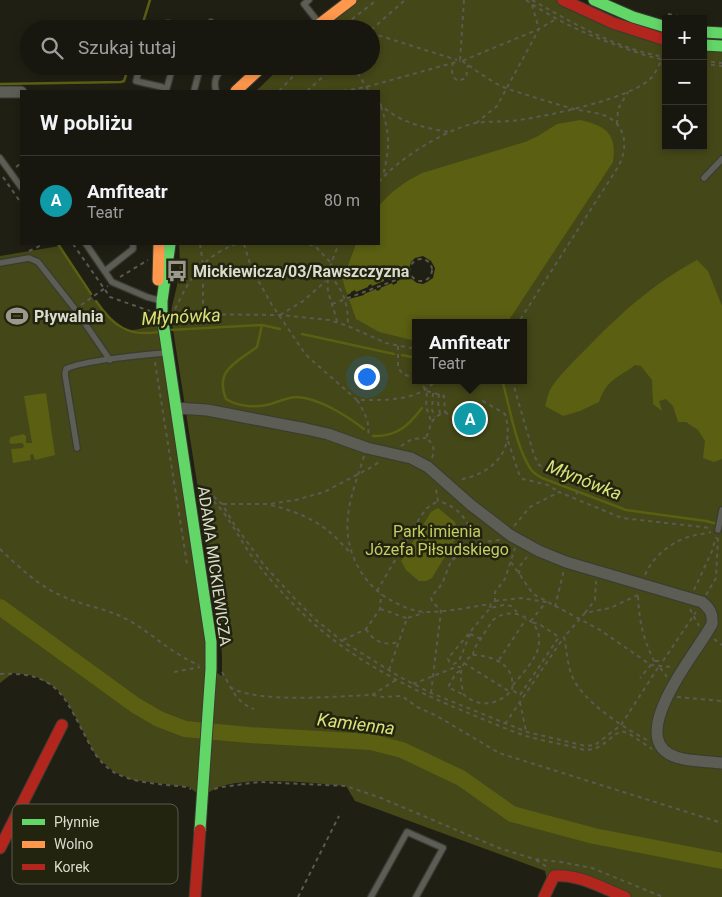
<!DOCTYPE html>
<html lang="pl">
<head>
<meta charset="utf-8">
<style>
	:root { --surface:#17170f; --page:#202018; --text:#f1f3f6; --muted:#9e9f9e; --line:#36362f; --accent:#999a8d }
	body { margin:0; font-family:Roboto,sans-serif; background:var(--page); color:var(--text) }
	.controls { position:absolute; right:15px; top:15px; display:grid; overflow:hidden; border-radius:0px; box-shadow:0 2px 8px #0003 }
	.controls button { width:45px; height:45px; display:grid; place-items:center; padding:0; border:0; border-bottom:1px solid var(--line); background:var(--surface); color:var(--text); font:25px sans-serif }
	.you { position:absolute; left:366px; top:376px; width:18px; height:18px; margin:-12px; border:4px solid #fff; border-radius:50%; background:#1a73e8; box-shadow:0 0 0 8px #1a73e833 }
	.badge { display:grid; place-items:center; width:32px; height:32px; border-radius:50%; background:var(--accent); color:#fff; font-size:16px; font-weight:700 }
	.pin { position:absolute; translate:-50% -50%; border:2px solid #fff; box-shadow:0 1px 5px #0006 }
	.popup { position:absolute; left:412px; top:319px; width:115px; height:65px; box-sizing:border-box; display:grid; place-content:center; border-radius:0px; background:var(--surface); filter:drop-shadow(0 1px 4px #0005); font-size:16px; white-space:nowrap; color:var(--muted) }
	.popup b { font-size:19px; color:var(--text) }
	.popup::after { content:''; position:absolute; left:50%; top:100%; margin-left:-10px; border:10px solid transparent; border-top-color:var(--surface) }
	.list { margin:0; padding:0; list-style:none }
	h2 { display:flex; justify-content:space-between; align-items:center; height:65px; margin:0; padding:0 20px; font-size:21px }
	h2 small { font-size:16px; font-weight:400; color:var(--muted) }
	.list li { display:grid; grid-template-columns:32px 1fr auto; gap:15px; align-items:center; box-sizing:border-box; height:90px; padding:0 20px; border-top:1px solid var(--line) }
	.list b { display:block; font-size:19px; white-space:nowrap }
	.list p { margin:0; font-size:16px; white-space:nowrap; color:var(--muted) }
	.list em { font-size:16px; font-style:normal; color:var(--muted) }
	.icon { flex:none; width:28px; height:28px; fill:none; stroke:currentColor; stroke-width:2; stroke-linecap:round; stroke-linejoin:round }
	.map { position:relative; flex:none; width:722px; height:897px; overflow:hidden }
	.search { position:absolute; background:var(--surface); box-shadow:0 2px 8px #0003; left:20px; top:20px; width:360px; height:55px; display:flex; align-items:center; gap:12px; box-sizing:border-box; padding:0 18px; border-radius:28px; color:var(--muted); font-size:19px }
	.panel { position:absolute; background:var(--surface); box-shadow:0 2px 8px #0003; left:20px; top:90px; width:360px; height:155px; border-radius:0px }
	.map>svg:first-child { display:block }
	.green { fill:#444717; fill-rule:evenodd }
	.water { fill:#5b5f12 }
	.pier { fill:#1f1f14 }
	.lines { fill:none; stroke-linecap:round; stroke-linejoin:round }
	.stream { stroke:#5b5f12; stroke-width:2.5 }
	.river { stroke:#5b5f12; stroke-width:16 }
	.lane-casing { stroke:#3a3b32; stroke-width:8 }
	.street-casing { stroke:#3a3b32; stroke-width:13 }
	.fast-casing { stroke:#3a3b32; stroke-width:13 }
	.slow-casing { stroke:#3a3b32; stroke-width:13 }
	.jam-casing { stroke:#3a3b32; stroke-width:13 }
	.path { stroke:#5a5a52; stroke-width:2; stroke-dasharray:4 4; stroke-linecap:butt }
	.lane { stroke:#5c5d55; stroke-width:5.5 }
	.street { stroke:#5c5d55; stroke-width:11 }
	.fast { stroke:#63d668; stroke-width:11 }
	.slow { stroke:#ff974d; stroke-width:11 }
	.jam { stroke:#b3261e; stroke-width:11 }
	.labels { text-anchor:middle; stroke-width:5; stroke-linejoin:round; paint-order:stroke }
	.poi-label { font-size:16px; font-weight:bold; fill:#dadcce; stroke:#23240f; text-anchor:start }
	.park-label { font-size:16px; fill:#c5cc63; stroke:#23240f }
	.street-label { font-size:16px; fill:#dadcce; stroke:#23240f }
	.water-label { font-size:18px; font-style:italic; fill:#dae278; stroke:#23240f }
	.key { fill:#23240f; stroke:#5a5b48; stroke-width:1 }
	.key-label { font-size:14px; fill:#dadcce }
</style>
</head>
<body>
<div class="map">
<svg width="722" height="897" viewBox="0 0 722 897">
	<rect width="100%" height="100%" fill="#1f1f14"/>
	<path class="green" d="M 351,0 L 563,0 L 666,40 L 666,146 L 703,146 L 703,45 L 722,46 L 722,897 L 625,897 L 572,877 L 548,885 L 545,871 L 355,801 L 346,786 C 309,783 253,776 219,787 C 213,789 207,794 202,797 L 189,787 L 133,780 L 114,772 L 96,756 L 67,701 L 56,688 L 35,676 L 13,673 L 0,683 L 0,256 L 59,246 C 72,266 104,323 125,330 C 132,332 154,325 163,323 L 211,669 L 222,676 L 222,655 L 219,623 L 171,317 C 171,306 175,296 177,285 C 180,272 180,257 179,244 L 379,244 L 379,91 L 256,91 L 282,66 L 371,66 L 371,29 L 313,29 ZM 416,323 L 524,323 L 524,380 L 416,380 Z"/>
	<g class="water">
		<path d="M 580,120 C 606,126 617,133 613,162 L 507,323 L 416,323 L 416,341 L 379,332 L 356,319 L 344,285 L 343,279 L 356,244 L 379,244 L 379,206 C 390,192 406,181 422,173 L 525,142 L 538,136 L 557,124 Z"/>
		<path d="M 697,260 L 708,271 L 722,306 L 722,459 L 714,462 L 703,458 L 705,441 L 698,430 L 686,422 L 678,422 L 673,406 L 666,399 L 659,401 L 662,411 L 653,404 L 652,380 L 641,366 L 635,365 C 618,378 607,379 599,402 L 580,411 L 563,416 L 545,406 C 547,400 548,393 551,388 C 561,373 575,360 587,348 C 621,313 654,283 697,260 Z"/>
		<path d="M 46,393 L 55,455 L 35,460 L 33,454 L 30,455 L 31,460 L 13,463 L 11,449 L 23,448 L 24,445 L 22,443 L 11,444 L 9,441 L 11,437 L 23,434 L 26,436 L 26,443 L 32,443 L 24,396 Z"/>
		<path d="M 438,508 L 455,522 L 459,533 L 432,578 L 426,581 L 419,581 L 406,570 L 401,561 L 431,512 Z"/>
	</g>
	<path class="pier" d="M 423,256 L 431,261 L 435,268 L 433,278 L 427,282 L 423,284 L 417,283 L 409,277 L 397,281 L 397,283 L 393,285 L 392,283 L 380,288 L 381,289 L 377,291 L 376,289 L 364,294 L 364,295 L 349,299 L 347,295 L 351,293 L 351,292 L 355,290 L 356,292 L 368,287 L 368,286 L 371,284 L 372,286 L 384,281 L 384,279 L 388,278 L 389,280 L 408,272 L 411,262 L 415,258 Z"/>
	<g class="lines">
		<g class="stream">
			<path d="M 141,29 L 150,0"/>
			<path d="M 0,84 L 121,82 L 124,81 L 129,66"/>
			<path d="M 58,244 L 91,294"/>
			<path d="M 96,301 C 113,326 128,337 159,332"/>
			<path d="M 262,325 L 257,347 C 237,362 214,370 226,399 C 239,407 256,408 271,404 C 280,401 288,397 297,397 C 319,398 347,416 364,429"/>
			<path d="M 169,330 L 262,325 L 280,329"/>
			<path d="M 302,334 L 394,354"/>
			<path d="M 402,355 L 416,358"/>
			<path d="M 502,380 C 510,407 515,444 530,468 C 533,473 537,475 542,478 L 626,510 L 706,521 L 722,525"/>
			<path d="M 373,436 C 397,437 409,425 422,408"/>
		</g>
		<path class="river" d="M 0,607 L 135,705 L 159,719 L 185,729 L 249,735 L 371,742 L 402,750 L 461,778 L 512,814 L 594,836 L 722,861"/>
		<g class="lane-casing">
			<g id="lane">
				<path d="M 309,0 L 304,4 L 319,23"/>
				<path d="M 167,29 L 168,23"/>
				<path d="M 209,29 L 211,22"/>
				<path d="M 273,29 L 282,26 L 287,29"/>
				<path d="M 140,66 L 136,81 L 162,87 L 166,91 L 173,66"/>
				<path d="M 176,66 L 199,72 L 194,91"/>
				<path d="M 216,91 C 213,80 217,73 226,66"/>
				<path d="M 0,158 L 21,187"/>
				<path d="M 704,178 L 722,159"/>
				<path d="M 86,244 L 112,282 L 147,297 L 162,301"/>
				<path d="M 0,263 L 29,258 L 38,262 L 75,309 L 110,360"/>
				<path d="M 105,271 L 133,249 L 133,244"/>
				<path d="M 77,448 L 65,374 L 66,369 C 80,361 148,354 167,353"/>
				<path d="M 718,530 L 722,510"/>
				<path d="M 371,897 L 407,832 L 443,848 L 416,897"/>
			</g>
		</g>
		<g class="street-casing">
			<g id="street">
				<path d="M 0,92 L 21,92"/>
				<path d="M 176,408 L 207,410 L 306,429 L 328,434 L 367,448 L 411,458 L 428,467 L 471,505 L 510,535 L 539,551 L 566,562 L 702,602 C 710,609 713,613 712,624 C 699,650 622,739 676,757 C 690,762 708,761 722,763"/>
			</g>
		</g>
		<g class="fast-casing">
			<g id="fast">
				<path d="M 594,0 L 633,17 L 666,27"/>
				<path d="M 703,32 L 722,33"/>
				<path d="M 703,45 L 722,46"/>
				<path d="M 170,244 L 162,301 L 162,315 L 211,642 L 211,669 L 200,830"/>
			</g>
		</g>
		<g class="slow-casing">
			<g id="slow">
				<path d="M 313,29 L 351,0"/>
				<path d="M 236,91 L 263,66"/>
				<path d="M 158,280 L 159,244"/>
			</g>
		</g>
		<g class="jam-casing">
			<g id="jam">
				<path d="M 563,0 L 613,23 L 666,40"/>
				<path d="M 0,848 L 62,725"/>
				<path d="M 195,897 L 200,830"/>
				<path d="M 544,897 L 554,876 C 577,873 604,889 625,897"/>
			</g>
		</g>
		<g class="path">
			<path d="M 464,0 L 460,61 L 462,61 L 539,29 L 556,19"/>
			<path d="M 526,0 C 556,21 590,36 624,48 C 638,53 652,58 666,60"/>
			<path d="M 532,0 C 573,23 618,50 666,57"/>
			<path d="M 668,14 L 695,19"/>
			<path d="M 298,29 L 302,25"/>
			<path d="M 339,29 L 377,0"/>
			<path d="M 343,29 L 343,25 L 355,29"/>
			<path d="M 371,30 L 405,0"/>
			<path d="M 371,33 L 457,60"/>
			<path d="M 462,61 C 476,70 492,83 508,89 C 530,96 552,103 574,109 C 589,113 605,111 617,124 C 628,137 625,154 618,167 L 518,323"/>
			<path d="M 703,61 L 722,63"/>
			<path d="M 453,62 C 452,69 450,76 458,81 L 466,78 L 468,65"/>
			<path d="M 703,64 L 722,66"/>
			<path d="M 353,66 L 369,91"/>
			<path d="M 279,91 L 303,66"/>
			<path d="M 307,91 L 335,66"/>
			<path d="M 343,91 L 366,87 L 460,61"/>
			<path d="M 379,103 C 397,122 425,128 449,132"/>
			<path d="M 381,106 C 390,135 390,146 383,176"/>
			<path d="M 476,123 L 497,106 L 539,29 L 532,5"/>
			<path d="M 617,124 L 618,109 L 628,92"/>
			<path d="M 16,167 L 21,163"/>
			<path d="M 3,177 L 21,203"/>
			<path d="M 379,182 C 399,158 446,129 476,123 C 490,121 505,122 519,120 C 548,116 634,98 652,77 C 656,72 659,66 661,60"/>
			<path d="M 73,244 L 110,297 L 150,311"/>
			<path d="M 200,244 L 203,264 L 203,315"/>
			<path d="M 244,244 L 249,261 L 259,282 L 272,305 L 306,355 L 357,400 C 382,400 419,402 436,380"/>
			<path d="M 309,244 L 316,247 L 331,263"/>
			<path d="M 29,251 L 44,244"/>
			<circle cx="421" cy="270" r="11"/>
			<path d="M 330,275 C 344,292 348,303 348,326"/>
			<path d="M 120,277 L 148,260"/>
			<path d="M 332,304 L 412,274"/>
			<path d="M 81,305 L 108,286"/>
			<path d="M 175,309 C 190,278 202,257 236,244"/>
			<path d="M 174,314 L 280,315 L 329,320 L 348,326 L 386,343 L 416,349"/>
			<path d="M 280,315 L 303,301 L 326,281"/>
			<path d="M 337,322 C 335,311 330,301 328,290 C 326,277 333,256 339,244"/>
			<path d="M 398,346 L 398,368 L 403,374 L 416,379"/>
			<path d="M 155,362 L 187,564"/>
			<path d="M 418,380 L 427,391 L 426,407 L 431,421"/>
			<path d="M 512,380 L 534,455 L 539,465 L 581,482 L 575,498"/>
			<path d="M 427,391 L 444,396 L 445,412"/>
			<path d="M 433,393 L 432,410 L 435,417"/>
			<path d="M 439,394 L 438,402 L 440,414"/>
			<path d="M 357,400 C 365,413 370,422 368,437"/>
			<path d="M 508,441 L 519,474 L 523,479 L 548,485 L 559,492"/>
			<path d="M 401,446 L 412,439 L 426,438"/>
			<path d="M 364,456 C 358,476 350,496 348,516 C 344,548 360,581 387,598 C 399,605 413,612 427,612 C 448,612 470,607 491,604"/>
			<path d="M 432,458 C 435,449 434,444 426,438 C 432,424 429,419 445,412 C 463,427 473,417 483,401 L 505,414 C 516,451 493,474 458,480"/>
			<path d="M 200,488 L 213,496 L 222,504 L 234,524 L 264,565 L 297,601 L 316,620 L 342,641 L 400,677 L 431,693 L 527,732 L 586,746 L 595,745 L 621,725 L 659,666 L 667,677"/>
			<path d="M 201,491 C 227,508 238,539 256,562 C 269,579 284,595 299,610 C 347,658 411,690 473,715 C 490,722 508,730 526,736 C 545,742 565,744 584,750 C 602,750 607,739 621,731 L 628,733 L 652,749"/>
			<path d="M 223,504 L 269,504 L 296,500 L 324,492 L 370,468 L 379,462"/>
			<path d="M 271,505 C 294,511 313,518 331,533 C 338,539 344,547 351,553"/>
			<path d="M 514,526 L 530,507 L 559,492 L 622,518 L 711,528"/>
			<path d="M 471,532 L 481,541"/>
			<path d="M 0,549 C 18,566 37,585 60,595 C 82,606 107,608 128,620 C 153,634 172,654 199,665"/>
			<path d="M 453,560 C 470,545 478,542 500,540"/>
			<path d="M 511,562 L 533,594 L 600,630 L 651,665 L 672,667"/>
			<path d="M 519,574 L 520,566 L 527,557"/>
			<path d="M 645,575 C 653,556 672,541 692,536 C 698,534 705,534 711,532"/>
			<path d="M 694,590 L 712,551 L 716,537"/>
			<path d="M 377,591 L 421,516 L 427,508 L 438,501"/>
			<path d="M 638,595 L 610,608 L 585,613 L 564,637 C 567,650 567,664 572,676 C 582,701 625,729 649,741"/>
			<path d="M 706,595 L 716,578 L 718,537"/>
			<path d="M 638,596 C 639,621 643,638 654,661 L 640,678"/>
			<path d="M 495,601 L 521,598 L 546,602 L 530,622 L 539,624 L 559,637 L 520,695 L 512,690"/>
			<path d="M 555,607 L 564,570"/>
			<path d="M 490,608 L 491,604 L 495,601 L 495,592 L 505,579 L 515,548"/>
			<path d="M 380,609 C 390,611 397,616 407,618"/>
			<path d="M 690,609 L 699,626"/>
			<path d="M 585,613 L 595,600 L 596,581"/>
			<path d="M 366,629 C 374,642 384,646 399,642"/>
			<path d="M 470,634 L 459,661 L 454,664 L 450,663 L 448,659 L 450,656 L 490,608 L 504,605 L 511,606 L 517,612"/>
			<path d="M 470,634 L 481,639"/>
			<path d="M 714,639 L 722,645"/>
			<path d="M 343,640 L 366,629 L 380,609 L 381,594"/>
			<path d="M 473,655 C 494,656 516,665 512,690 C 499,704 481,709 464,695 C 460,680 457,664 473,655 Z"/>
			<path d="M 473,655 L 474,649 L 493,620 C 512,604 542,620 539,643 C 538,658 522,674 513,685"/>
			<path d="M 499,660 L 526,619"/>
			<path d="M 655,661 L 663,661 L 696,612"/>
			<path d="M 464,663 L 510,692"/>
			<path d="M 389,670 L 407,618 L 424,613"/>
			<path d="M 460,671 L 456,673 L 448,687 L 464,695"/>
			<path d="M 174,672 L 200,667"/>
			<path d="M 222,672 C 232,688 235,702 254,709"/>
			<path d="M 0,674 C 61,671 65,700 90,745 C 95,756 105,767 115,773 C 137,784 163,784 186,787 L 191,789"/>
			<path d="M 413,684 L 456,667 L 461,667"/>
			<path d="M 230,687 C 257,704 338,696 372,695 L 383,697 L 402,696 L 417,707 L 437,716 L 499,753 L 722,823"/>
			<path d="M 431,693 L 441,611 L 432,601 L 431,597 L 442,584 L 451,561 L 471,532 C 466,516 454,505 438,501 L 436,489"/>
			<path d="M 372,695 L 396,680"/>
			<path d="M 677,697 L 722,701"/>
			<path d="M 520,702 L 526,731"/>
			<path d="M 505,724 L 564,637"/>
			<path d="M 214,789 L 222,787 L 259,782 L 346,786 L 381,798 L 499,848 L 534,859 L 561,862 L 592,868 L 663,897"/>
			<path d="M 536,860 L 547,867"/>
			<path d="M 298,897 L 339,816"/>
		</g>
		<use href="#lane" class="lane"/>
		<use href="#street" class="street"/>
		<use href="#fast" class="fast"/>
		<use href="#slow" class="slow"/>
		<use href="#jam" class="jam"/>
	</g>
	<defs>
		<g id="bus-bare" transform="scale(1.725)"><path d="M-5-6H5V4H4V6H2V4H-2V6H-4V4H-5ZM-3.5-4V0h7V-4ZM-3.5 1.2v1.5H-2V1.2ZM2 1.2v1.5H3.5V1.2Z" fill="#999a8d" stroke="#23240f" stroke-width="2.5" paint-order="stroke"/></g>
		<g id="stadium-bare" transform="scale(1.725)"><path d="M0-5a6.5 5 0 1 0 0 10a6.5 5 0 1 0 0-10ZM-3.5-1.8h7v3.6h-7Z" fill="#999a8d" stroke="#23240f" stroke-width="2.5" paint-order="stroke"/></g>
	</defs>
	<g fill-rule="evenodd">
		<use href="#bus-bare" x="177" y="271"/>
		<use href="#stadium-bare" x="17" y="316"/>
	</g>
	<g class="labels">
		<g class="poi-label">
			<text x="193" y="277">Mickiewicza/03/Rawszczyzna</text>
			<text x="34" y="322">Pływalnia</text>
		</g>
		<g class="park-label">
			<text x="437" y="537">Park imienia<tspan x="437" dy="18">Józefa Piłsudskiego</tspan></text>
		</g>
		<g class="street-label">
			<text transform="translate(215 566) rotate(82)" y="6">ADAMA MICKIEWICZA</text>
		</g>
		<g class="water-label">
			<text transform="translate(181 317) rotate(-3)" y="6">Młynówka</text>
			<text transform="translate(584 480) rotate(22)" y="6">Młynówka</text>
			<text transform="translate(356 724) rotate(7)" y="6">Kamienna</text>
		</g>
	</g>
	<rect x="12" y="804" width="166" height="80" rx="8" class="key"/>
	<rect x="22" y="819" width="23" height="6" fill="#63d668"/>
	<rect x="22" y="841" width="23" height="7" fill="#ff974d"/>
	<rect x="22" y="864" width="23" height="6" fill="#b3261e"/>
	<g class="key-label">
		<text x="54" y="827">Płynnie</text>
		<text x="54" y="849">Wolno</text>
		<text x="54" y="872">Korek</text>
	</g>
</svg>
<div class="controls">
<button>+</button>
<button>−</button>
<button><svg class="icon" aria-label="locate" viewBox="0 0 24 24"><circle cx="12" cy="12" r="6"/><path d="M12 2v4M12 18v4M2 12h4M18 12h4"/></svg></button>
</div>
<div class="you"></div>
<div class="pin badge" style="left:470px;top:419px;background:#0f9aa8">A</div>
<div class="popup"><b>Amfiteatr</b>Teatr</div>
<div class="search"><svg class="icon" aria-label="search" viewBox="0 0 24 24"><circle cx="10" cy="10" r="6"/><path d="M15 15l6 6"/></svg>Szukaj tutaj</div>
<section class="panel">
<h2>W pobliżu<small></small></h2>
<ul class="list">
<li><span class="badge" style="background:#0f9aa8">A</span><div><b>Amfiteatr</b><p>Teatr</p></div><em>80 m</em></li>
</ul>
</section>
</div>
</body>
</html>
